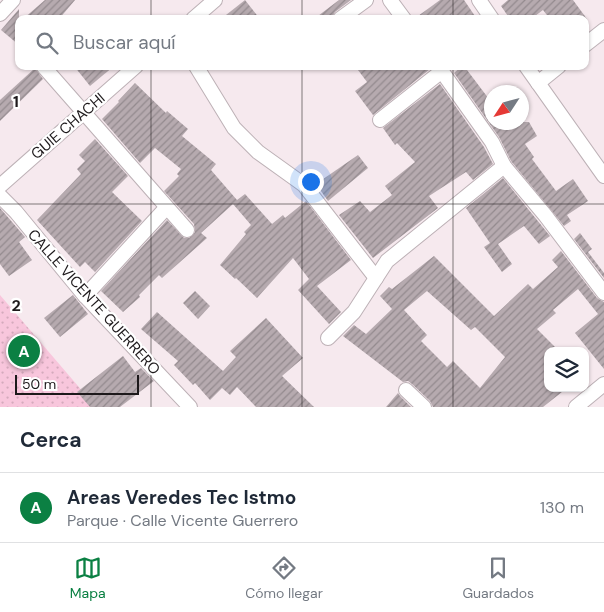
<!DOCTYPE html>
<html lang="es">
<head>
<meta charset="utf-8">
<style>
	:root { --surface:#fff; --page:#f2f2f3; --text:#1f2937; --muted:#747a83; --line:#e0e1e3; --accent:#0b8043 }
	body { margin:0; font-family:"DM Sans",sans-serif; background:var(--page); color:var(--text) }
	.controls { position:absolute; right:15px; bottom:15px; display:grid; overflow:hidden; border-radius:10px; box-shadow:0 1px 4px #0004 }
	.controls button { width:45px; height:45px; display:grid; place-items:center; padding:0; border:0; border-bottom:1px solid var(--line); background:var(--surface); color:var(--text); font:25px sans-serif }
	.compass { position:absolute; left:484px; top:85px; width:45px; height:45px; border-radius:50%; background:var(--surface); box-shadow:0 1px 4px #0004; rotate:234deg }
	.scale { position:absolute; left:15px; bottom:12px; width:124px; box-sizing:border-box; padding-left:5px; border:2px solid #1d191b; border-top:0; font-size:14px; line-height:18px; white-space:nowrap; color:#1d191b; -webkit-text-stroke:4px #fff; paint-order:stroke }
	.you { position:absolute; left:310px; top:181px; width:18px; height:18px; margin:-12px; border:4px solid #fff; border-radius:50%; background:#1a73e8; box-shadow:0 0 0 8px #1a73e833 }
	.badge { display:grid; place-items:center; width:32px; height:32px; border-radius:50%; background:var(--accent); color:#fff; font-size:16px; font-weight:700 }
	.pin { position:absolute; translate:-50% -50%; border:2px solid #fff; box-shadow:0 1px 5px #0006 }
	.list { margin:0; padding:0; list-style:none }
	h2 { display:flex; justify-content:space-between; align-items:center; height:65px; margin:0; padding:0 20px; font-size:21px }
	h2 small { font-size:16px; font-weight:400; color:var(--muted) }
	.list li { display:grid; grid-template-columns:32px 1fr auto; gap:15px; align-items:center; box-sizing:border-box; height:70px; padding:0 20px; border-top:1px solid var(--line) }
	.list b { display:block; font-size:19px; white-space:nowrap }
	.list p { margin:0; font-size:16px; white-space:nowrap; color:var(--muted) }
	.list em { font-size:16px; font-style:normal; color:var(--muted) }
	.icon { flex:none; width:28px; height:28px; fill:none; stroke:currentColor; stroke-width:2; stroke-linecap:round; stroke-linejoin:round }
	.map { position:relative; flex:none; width:604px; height:407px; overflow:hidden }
	.search { position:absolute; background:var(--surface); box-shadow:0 1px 4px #0004; left:15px; right:15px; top:15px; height:55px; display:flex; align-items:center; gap:12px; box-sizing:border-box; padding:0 18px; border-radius:10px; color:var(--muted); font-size:19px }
	.sheet { height:135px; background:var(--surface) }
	nav { display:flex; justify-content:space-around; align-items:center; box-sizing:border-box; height:70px; border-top:1px solid var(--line); background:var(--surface); font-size:14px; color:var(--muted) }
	nav a { display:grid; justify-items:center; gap:2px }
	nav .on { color:var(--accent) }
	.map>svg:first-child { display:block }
	.park { fill:url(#park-dots) }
	.building { fill:url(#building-hatch); fill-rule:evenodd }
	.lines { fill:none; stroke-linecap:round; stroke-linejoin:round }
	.street-casing { stroke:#bdb1b6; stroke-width:16 }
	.street { stroke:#fff; stroke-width:14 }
	.grid { fill:none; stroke:#1d191b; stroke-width:1; stroke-opacity:0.55 }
	.labels { text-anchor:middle; stroke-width:4.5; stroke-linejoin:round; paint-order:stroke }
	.street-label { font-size:15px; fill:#1d191b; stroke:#fff }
	.grid-label { font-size:16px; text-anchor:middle; font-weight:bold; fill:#1d191b; stroke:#fff; stroke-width:4.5; stroke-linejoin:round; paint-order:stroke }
</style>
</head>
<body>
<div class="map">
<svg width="604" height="407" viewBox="0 0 604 407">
	<defs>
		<pattern id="park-dots" width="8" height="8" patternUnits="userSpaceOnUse" patternTransform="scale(1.25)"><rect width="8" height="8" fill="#f8c6dc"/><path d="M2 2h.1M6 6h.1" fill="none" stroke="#d4aabc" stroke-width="1.8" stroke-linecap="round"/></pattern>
		<pattern id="building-hatch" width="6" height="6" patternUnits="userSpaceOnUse" patternTransform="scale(1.25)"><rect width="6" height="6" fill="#b6aaaf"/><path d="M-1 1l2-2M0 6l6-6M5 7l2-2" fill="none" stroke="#938a8e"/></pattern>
	</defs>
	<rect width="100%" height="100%" fill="#f6e9ee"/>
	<path class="park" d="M 0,295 L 96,407 L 0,407 Z"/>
	<g class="building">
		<path d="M 45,0 L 75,0 L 59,19 L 23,19 Z"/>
		<path d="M 245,0 L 260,19 L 221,19 Z"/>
		<path d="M 339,0 L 351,0 L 335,12 L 331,19 L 314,19 Z"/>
		<path d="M 440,0 L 464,0 L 477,19 L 414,19 Z"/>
		<path d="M 508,0 L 573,0 L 587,19 L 550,19 L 543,10 L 531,19 L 510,19 L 501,6 Z"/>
		<path d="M 19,9 L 19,45 L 1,30 Z"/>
		<path d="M 74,66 L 114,66 L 90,86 Z"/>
		<path d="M 355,66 L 429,66 L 430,69 L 373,115 L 355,91 L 367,82 Z"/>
		<path d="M 462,66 L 464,66 L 492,103 L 492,122 L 529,122 L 537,136 L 525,144 L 534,157 L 532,159 L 556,191 L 573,179 L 588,201 L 567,215 L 571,221 L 564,226 L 511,161 L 499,137 L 454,73 Z"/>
		<path d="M 35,68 L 43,79 L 0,121 L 0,100 Z"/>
		<path d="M 135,83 L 166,113 L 167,111 L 188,129 L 182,136 L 216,164 L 211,170 L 237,200 L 245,194 L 272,224 L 283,215 L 285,218 L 306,201 L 351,260 L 317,286 L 341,312 L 329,324 L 298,290 L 309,279 L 293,258 L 257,298 L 236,278 L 235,279 L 220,265 L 246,234 L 244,232 L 251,225 L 233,204 L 201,233 L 207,238 L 162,278 L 159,275 L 139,295 L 140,297 L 123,312 L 101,291 L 167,220 L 184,238 L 189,238 L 195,232 L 194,224 L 164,191 L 179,176 L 177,174 L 181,169 L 155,148 L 140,163 L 102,119 L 119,102 L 118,101 Z"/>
		<path d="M 440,84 L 484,147 L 493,164 L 473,180 L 466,172 L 429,196 L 438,208 L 373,258 L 339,215 L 360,201 L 370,212 L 392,195 L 385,186 L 415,162 L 397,143 L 395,145 L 383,128 Z"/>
		<path d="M 95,139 L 128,176 L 112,192 L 142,221 L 95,272 L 85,262 L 80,267 L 37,220 L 81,174 L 77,169 L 85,161 L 79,155 Z"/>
		<path d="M 358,155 L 368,168 L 328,201 L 316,184 Z"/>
		<path d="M 503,178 L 550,236 L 539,244 L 524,226 L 498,244 L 512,264 L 502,272 L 484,247 L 490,243 L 466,208 Z"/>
		<path d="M 0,208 L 25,237 L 19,242 L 32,260 L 9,276 L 0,264 Z"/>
		<path d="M 580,233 L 592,249 L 588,252 L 604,273 L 604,278 L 574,239 Z"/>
		<path d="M 561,251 L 597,298 L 604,302 L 604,369 L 575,333 L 598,314 L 578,289 L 553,310 L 556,313 L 537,329 L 559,351 L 548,351 L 548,388 L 567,388 L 543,407 L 433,407 L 430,401 L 412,384 L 408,381 L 403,382 L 343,336 L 354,325 L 366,334 L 392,309 L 380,296 L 389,287 L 392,289 L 434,256 L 494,316 L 528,284 L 533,289 L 558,267 L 552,260 ZM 427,291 L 471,330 L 475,327 L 505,357 L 480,388 L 453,361 L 447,367 L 421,341 L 427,335 L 404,310 Z"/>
		<path d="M 195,291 L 210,306 L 198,319 L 183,303 Z"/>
		<path d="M 73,295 L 88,314 L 60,337 L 44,318 Z"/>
		<path d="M 157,312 L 223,371 L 236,357 L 230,351 L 266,318 L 303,358 L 282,376 L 314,407 L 256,407 L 237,387 L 230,395 L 222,388 L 210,400 L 195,383 L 193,385 L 174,365 L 178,361 L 141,329 Z"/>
		<path d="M 123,356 L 135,372 L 141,368 L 154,381 L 120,407 L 90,407 L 77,392 Z"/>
		<path d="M 398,393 L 400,396 L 411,407 L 386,407 Z"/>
	</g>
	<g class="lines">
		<g class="street-casing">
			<g id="street">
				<path d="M 390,0 L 404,19"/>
				<path d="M 479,0 L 492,19"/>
				<path d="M 0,14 L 13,0"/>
				<path d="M 193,19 L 215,0"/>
				<path d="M 340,19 L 366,0"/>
				<path d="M 585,45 L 604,30"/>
				<path d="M 43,66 L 187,230"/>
				<path d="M 196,66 L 234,128 L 258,152 L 304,185 L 376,278"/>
				<path d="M 438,66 L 492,142 L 504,166 L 545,215 L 604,293"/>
				<path d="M 526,66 L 604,176"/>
				<path d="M 538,83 L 559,66"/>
				<path d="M 380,120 L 442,71"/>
				<path d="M 0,186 L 136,66"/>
				<path d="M 0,196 L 16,212 L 85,296 L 190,407"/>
				<path d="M 85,296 L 166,208"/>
				<path d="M 328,338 L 354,312 L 387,261 L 504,166"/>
				<path d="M 406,390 L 424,407"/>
				<path d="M 576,407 L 604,384"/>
			</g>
		</g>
		<use href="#street" class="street"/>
	</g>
	<path class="grid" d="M 151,0 L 151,19M 302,0 L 302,19M 453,0 L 453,19M 151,66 L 151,407M 302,66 L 302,407M 453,66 L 453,407M 0,204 L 604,204"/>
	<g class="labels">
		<g class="street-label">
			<text transform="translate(68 126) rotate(-41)" y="5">GUIE CHACHI</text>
			<text transform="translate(94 302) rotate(48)" y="5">CALLE VICENTE GUERRERO</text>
		</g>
	</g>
	<g class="grid-label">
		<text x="16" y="107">1</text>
		<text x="16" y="311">2</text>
	</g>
</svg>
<div class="controls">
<button><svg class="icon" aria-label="layers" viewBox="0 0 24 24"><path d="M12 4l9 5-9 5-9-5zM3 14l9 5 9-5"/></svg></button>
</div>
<svg class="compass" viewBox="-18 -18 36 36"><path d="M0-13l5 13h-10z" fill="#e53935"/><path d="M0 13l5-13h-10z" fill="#747a83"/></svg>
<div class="scale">50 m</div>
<div class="you"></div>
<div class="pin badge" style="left:24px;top:351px">A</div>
<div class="search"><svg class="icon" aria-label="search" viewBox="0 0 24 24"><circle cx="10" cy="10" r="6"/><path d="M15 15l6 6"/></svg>Buscar aquí</div>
</div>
<section class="sheet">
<h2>Cerca<small></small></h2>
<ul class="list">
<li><span class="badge">A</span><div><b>Areas Veredes Tec Istmo</b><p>Parque · Calle Vicente Guerrero</p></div><em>130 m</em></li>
</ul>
</section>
<nav>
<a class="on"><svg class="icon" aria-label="map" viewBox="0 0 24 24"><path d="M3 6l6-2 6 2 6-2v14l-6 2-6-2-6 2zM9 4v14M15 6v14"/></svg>Mapa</a>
<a><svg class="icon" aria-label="directions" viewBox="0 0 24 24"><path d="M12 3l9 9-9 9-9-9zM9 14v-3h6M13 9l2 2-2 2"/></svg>Cómo llegar</a>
<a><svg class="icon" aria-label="saved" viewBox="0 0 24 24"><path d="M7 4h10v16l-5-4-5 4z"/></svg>Guardados</a>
</nav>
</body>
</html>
